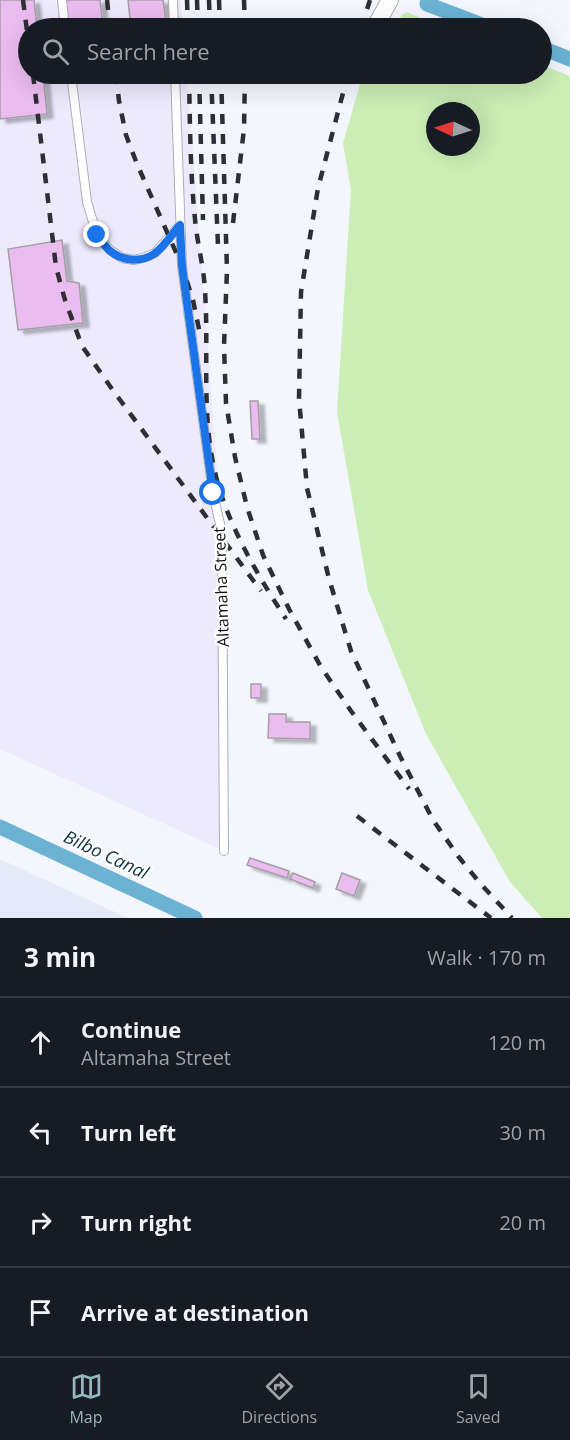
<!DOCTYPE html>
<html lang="en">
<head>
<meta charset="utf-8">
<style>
	:root { --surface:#171b24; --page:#242831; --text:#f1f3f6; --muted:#9ea1a6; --line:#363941; --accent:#96b7bf }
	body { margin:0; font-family:"Open Sans",sans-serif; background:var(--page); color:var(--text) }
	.compass { position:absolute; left:426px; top:102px; width:54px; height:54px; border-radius:50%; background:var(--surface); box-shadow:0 6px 24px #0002; rotate:274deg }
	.stop { position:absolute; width:18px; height:18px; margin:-14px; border:4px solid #1a73e8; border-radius:50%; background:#fff }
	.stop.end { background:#1a73e8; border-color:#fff; box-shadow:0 2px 6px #0008 }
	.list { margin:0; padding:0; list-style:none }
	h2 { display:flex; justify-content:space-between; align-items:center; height:78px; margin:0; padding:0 24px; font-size:26px }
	h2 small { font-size:20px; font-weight:400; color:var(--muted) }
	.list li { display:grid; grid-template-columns:39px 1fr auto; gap:18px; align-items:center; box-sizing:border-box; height:90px; padding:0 24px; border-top:2px solid var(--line) }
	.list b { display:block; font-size:22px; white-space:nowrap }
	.list p { margin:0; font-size:20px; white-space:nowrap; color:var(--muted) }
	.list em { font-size:20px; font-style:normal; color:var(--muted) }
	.icon { flex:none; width:33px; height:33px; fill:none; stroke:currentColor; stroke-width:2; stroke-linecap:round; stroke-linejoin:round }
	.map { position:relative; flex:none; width:570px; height:918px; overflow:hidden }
	.search { position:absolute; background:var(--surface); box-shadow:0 6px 24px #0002; left:18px; right:18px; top:18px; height:66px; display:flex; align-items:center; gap:15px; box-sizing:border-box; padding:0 21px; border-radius:33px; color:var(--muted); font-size:22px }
	.sheet { height:438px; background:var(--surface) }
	nav { display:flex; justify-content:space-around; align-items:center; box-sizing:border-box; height:84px; border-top:2px solid var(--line); background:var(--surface); font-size:16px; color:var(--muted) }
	nav a { display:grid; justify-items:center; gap:3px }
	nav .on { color:var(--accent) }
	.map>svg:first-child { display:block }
	.built { fill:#e5e9f8 }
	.industrial { fill:#eceafc }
	.green { fill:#caeeb5; fill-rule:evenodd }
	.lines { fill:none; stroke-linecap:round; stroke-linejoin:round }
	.canal { stroke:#6bb2d3; stroke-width:15 }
	.building { fill:#ebbcef; stroke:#a59fa5; stroke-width:1.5; filter:url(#shadow) }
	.lane-casing { stroke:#acaeb6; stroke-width:10 }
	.street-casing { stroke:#acaeb6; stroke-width:18 }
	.lane { stroke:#fff; stroke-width:8 }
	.street { stroke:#fff; stroke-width:16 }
	.rail { stroke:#2e2f33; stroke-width:4.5; stroke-dasharray:10 10; stroke-linecap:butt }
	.route { stroke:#1a73e8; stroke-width:8 }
	.labels { text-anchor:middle; stroke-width:5; stroke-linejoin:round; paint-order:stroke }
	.street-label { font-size:16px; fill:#111215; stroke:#fff }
	.water-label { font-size:18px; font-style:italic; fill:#123442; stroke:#fff }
</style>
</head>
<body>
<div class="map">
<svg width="570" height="918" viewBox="0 0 570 918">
	<defs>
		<filter id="shadow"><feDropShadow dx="6" dy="4" stdDeviation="1.5" flood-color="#0004"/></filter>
	</defs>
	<rect width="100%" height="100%" fill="#f4f6fe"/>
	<path class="built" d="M 0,859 L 128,918 L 0,918 Z"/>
	<path class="industrial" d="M 0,0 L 181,0 L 183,28 L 28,28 L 28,74 L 187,74 L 222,533 L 224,851 L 0,749 Z"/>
	<g class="green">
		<path d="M 406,12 L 447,28 L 389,28 Z"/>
		<path d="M 542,65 L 570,76 L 570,918 L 542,918 L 510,882 L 426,734 L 368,590 L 337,412 L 351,190 L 343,143 L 363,74 L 542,74 ZM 435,111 L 471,111 L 471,147 L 435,147 Z"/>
	</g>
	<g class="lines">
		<g class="canal">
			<path d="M 428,0 L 427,4 L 490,28"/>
			<path d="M 542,48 L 570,59"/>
			<path d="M 0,827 L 195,918"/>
		</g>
	</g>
	<g class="building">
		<path d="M 0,0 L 34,0 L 37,28 L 28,28 L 28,74 L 43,74 L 47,114 L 0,119 Z"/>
		<path d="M 64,0 L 100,0 L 103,28 L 67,28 Z"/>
		<path d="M 128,0 L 163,0 L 167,28 L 131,28 Z"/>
		<path d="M 62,240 L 67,281 L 79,283 L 83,323 L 18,330 L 8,249 Z"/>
		<path d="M 250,401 L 258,401 L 260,439 L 252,439 Z"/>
		<rect x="251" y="684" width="10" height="14"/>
		<path d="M 269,714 L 286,714 L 286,722 L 310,722 L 310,739 L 268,738 Z"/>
		<path d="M 250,858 L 289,871 L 287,878 L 247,865 Z"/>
		<path d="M 293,873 L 315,882 L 313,888 L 290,879 Z"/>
		<path d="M 342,873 L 360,880 L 354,896 L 336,889 Z"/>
	</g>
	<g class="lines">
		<g class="lane-casing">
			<g id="lane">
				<path d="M 62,0 L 65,28"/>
				<path d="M 173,0 L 174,28"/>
				<path d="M 71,74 L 87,202 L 97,235 L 110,250 L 122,258 L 134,260 L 146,257 L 155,253 L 180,225"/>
				<path d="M 175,74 L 182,266 L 213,493 L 222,533 L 224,851"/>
			</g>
		</g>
		<g class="street-casing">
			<path id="street" d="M 377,23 L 390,0"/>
		</g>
		<use href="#lane" class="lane"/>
		<use href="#street" class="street"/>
		<g class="rail">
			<path d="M 23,0 L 28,39"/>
			<path d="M 107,0 L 110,28"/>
			<path d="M 187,0 L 188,28"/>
			<path d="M 197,0 L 198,28"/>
			<path d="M 209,0 L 210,28"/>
			<path d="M 219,0 L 220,28"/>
			<path d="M 244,0 L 245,28"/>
			<path d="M 361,28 L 370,0"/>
			<path d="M 33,74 L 56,267 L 65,300 L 82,346 L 112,389 L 261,591"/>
			<path d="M 116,74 L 119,101 L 126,135 L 137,164 L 182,266 L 193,300 L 200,334"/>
			<path d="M 189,74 C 190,122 190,171 195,219 C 197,243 204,267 205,291 C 209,351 201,413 215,472 C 226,522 258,576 286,619"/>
			<path d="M 199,74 L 203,220"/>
			<path d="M 211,74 L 218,246"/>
			<path d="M 221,74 L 227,270 L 224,346 L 226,403 L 235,457 L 247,507 L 263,555 L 289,609 L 321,667 L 351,711 L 409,789"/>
			<path d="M 348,74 L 318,188 L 301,292 L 299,399 L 307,488 L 329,579 L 351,651 L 400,756 L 433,820 L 458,856 L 479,882 L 512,918"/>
			<path d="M 233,223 L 244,129 L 245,74"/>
			<path d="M 357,816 L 491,918"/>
		</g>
	</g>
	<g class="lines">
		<path class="route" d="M 97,235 C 101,240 105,246 109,250 C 121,261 140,263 154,254 C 164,247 172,234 180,225 L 182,266 L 213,493"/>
	</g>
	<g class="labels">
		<g class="street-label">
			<text transform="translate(221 587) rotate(-92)" y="6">Altamaha Street</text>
		</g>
		<g class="water-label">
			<text transform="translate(106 855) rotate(25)" y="6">Bilbo Canal</text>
		</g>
	</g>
</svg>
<svg class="compass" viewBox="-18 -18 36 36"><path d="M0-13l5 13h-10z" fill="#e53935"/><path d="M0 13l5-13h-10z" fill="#9ea1a6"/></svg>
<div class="stop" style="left:213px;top:493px"></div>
<div class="stop end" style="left:97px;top:235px"></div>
<div class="search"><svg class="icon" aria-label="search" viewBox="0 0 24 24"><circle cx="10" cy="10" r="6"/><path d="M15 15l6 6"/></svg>Search here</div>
</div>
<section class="sheet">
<h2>3 min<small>Walk · 170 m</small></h2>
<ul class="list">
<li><svg class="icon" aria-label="ahead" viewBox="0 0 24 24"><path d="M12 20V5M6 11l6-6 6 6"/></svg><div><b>Continue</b><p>Altamaha Street</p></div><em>120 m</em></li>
<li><svg class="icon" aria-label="left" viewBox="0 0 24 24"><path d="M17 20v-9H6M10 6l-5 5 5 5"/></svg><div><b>Turn left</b></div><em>30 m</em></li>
<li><svg class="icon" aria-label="right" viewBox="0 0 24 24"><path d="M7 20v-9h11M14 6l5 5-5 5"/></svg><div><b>Turn right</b></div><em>20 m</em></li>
<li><svg class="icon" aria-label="arrive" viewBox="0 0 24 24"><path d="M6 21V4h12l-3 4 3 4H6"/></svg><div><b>Arrive at destination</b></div></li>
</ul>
</section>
<nav>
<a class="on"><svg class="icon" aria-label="map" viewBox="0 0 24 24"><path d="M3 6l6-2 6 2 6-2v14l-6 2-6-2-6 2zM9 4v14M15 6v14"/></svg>Map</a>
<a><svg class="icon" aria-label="directions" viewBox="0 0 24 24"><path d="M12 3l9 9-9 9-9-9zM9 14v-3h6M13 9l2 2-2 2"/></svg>Directions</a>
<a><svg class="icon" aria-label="saved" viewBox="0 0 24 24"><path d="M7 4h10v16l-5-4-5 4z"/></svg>Saved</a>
</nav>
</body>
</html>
